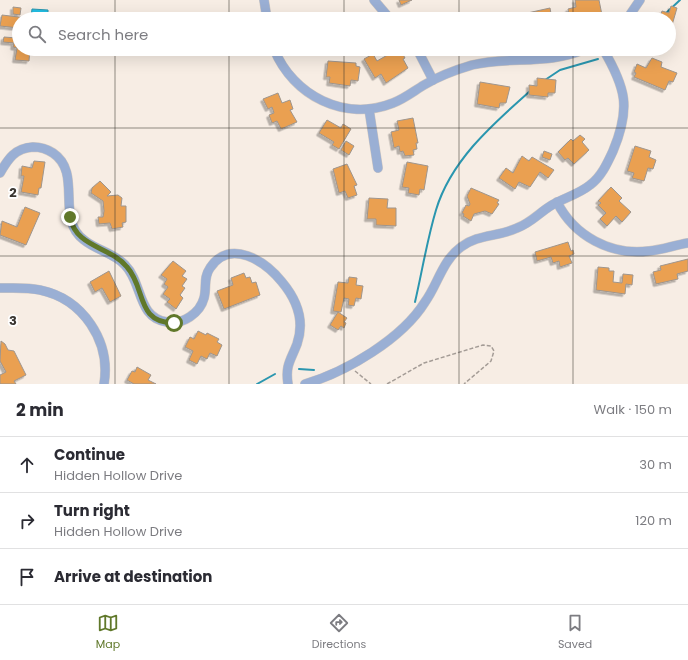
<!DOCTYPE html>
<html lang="en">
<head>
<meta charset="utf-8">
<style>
	:root { --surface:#fff; --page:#f2f2f3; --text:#2b2b33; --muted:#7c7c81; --line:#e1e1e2; --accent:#60782a }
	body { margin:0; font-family:Poppins,sans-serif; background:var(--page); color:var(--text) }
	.stop { position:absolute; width:12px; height:12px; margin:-9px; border:3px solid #60782a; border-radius:50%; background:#fff }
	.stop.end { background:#60782a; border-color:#fff; box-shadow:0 1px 4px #0008 }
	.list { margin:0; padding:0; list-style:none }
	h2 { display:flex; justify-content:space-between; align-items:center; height:52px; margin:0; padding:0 16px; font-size:17px }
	h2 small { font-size:13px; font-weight:400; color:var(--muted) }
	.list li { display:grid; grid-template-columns:26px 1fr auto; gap:12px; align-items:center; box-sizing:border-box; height:56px; padding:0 16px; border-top:1px solid var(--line) }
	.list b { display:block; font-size:15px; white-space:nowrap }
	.list p { margin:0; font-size:13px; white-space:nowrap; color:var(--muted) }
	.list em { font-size:13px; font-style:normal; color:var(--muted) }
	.icon { flex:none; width:22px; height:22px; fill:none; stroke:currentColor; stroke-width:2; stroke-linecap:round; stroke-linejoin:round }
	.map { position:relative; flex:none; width:688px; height:384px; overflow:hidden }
	.search { position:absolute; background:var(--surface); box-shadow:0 4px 16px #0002; left:12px; right:12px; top:12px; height:44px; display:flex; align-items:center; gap:10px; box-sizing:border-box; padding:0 14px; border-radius:22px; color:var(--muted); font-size:15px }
	.sheet { height:220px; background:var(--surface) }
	nav { display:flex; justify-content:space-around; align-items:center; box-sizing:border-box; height:56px; border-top:1px solid var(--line); background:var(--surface); font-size:11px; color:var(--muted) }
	nav a { display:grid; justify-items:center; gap:2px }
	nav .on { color:var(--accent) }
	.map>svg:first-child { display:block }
	.water { fill:#23bfe5; stroke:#2a96af }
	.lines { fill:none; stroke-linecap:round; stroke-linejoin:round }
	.stream { stroke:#2a96af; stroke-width:2 }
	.building { fill:#eaa051; stroke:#9e958d; filter:url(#shadow) }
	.minor-casing { stroke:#d1c8c0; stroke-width:10 }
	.path { stroke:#a49c96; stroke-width:1.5; stroke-dasharray:4 2; stroke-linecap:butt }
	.minor { stroke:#9aafd4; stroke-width:9 }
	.route { stroke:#60782a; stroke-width:5 }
	.grid { fill:none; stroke:#3a3632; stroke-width:1; stroke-opacity:0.55 }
	.grid-label { font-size:13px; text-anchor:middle; font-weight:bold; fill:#3a3632; stroke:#fff; stroke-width:3.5; stroke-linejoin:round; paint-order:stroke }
</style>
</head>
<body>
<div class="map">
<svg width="688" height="384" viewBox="0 0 688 384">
	<defs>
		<filter id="shadow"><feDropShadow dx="-2.5" dy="2.5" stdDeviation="0" flood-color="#0004"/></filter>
	</defs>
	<rect width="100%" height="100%" fill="#f7ede4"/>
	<path class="water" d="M 32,9 L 48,10 L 48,18 L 31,17 Z"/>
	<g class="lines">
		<g class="stream">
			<path d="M 665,14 L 680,0"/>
			<path d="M 545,80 L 560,70 L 598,59"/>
			<path d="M 415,302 C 422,272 427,240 436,210 C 451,160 493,124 530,91"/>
			<path d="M 299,369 L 314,370"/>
			<path d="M 257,384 L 275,374"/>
		</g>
	</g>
	<g class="building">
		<path d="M 399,0 L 412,0 L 401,5 Z"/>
		<path d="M 575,0 L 599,0 L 602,15 L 590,19 L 570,19 L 568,9 L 576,7 Z"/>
		<path d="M 671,6 L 677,8 L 670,32 L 669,19 L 659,19 L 662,11 L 669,13 Z"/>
		<path d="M 13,7 L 21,8 L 20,15 L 13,14 Z"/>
		<path d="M 550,8 L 552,19 L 524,19 L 523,14 Z"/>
		<path d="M 495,13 L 496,17 L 500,16 L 501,19 L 482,19 L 481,15 Z"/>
		<path d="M 2,15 L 27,18 L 19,19 L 19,49 L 30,49 L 29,61 L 15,60 L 17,48 L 13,47 L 14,43 L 3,42 L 4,37 L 17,38 L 19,28 L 0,26 Z"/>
		<path d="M 398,49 L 400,49 L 405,58 L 403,59 L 408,68 L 386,83 L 381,74 L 375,78 L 364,59 L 373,54 L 377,61 Z"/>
		<path d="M 652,58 L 662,62 L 661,67 L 677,73 L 673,82 L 669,81 L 665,90 L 634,77 L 636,73 L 634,72 L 637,64 L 646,68 Z"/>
		<path d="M 328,61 L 356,63 L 356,66 L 360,67 L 358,81 L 351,80 L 350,86 L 329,83 L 330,77 L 326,77 Z"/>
		<path d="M 537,78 L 556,80 L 555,93 L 548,93 L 548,97 L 529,95 L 529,85 L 537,86 Z"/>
		<path d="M 480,82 L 510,87 L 506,103 L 500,103 L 499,108 L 477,104 Z"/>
		<path d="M 278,93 L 282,103 L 290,100 L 293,109 L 290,110 L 297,122 L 281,129 L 277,121 L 272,123 L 269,115 L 274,113 L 272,107 L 268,109 L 263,99 Z"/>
		<path d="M 413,118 L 418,143 L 416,143 L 417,149 L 413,150 L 414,155 L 405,156 L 403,151 L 400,152 L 399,146 L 394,148 L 391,132 L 399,130 L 397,121 Z"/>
		<path d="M 327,120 L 341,128 L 343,124 L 351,129 L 339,149 L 332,145 L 334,142 L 319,133 Z"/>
		<path d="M 580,135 L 585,139 L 582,142 L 589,150 L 574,164 L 568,158 L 565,160 L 558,152 L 571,139 L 573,141 Z"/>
		<path d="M 346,141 L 354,146 L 349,155 L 341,150 Z"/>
		<path d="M 635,146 L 651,151 L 649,157 L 656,160 L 653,169 L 648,168 L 644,181 L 632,178 L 634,173 L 627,171 Z"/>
		<path d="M 544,151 L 552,154 L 550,160 L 542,157 Z"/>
		<path d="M 522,156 L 529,161 L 532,157 L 554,170 L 548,178 L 540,172 L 530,187 L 519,182 L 515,189 L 499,178 L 506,168 L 513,173 Z"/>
		<path d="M 34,161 L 45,162 L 41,188 L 39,188 L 38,195 L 21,192 L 24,176 L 21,176 L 22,166 L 32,168 Z"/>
		<path d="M 407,162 L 428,166 L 424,190 L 420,189 L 419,195 L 408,193 L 409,188 L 402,187 Z"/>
		<path d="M 347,164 L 357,185 L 354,186 L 357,195 L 348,198 L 345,191 L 339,193 L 333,169 Z"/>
		<path d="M 100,181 L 111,192 L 107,196 L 118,195 L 122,198 L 121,206 L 126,206 L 126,222 L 122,223 L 123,227 L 112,229 L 110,223 L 99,224 L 98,217 L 103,217 L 104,211 L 103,201 L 91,193 L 92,188 Z"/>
		<path d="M 611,187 L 622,198 L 619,201 L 631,212 L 622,222 L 616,216 L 607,226 L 600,219 L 606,213 L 598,205 L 601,203 L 598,201 Z"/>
		<path d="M 471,188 L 499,200 L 497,203 L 499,204 L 492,214 L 485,211 L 474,214 L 471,221 L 463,216 L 464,214 L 462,213 L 466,205 L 469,206 L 470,204 L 467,196 Z"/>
		<path d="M 369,198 L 388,199 L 387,208 L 396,208 L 396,226 L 376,225 L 376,219 L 367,219 Z"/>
		<path d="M 25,207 L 40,213 L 26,245 L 0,235 L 2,221 L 17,227 Z"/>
		<path d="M 568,242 L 571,251 L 573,250 L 574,254 L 569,256 L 572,263 L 560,267 L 559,261 L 553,263 L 551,257 L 537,261 L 535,252 Z"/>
		<path d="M 688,259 L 688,271 L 677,274 L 678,279 L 656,284 L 653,272 L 661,270 L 660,266 Z"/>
		<path d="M 173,261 L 186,271 L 182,276 L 187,279 L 182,286 L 185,288 L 180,295 L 183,298 L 176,309 L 167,302 L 170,299 L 163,294 L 168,287 L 164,284 L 167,279 L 161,275 Z"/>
		<path d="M 598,267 L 609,268 L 609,271 L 614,271 L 613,282 L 622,283 L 623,274 L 633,275 L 632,285 L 626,284 L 625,294 L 596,290 Z"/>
		<path d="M 109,271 L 121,296 L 110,302 L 102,288 L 95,292 L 90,282 Z"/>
		<path d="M 244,273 L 246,278 L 250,277 L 252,283 L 256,282 L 260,295 L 224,309 L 217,291 L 233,285 L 231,278 Z"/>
		<path d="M 349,277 L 357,278 L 356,285 L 363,286 L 361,299 L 356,298 L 354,306 L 348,305 L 349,299 L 344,298 L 341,312 L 333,311 L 338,282 L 348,283 Z"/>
		<path d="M 338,312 L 347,318 L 344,322 L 346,323 L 344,328 L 341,326 L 338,330 L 330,325 Z"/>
		<path d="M 198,331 L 206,335 L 207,333 L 219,339 L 217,342 L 222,345 L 217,356 L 210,353 L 207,359 L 201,356 L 197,364 L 189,360 L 193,351 L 185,347 L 190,337 L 194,339 Z"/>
		<path d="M 1,341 L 5,344 L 8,350 L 14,351 L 26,375 L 14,381 L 16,384 L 0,384 L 0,375 L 6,372 L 0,361 Z"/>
		<path d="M 137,367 L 151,375 L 148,380 L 156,384 L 134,384 L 127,380 L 132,371 L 135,372 Z"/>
	</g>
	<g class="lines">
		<g class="minor-casing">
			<g id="minor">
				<path d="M 264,0 L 267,19"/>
				<path d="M 374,0 L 390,19"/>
				<path d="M 627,19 L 640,0"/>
				<path d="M 274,49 C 293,96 345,122 393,103 C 404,99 414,91 424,85 C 439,76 455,70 472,65 C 509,56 550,65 585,49"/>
				<path d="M 417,49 L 433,80"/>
				<path d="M 369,109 L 378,168"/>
				<path d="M 0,173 C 8,159 15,148 33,147 C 41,147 47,149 53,153 C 83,173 55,219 84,240 C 96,250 114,253 125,265 C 143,283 137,318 167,322 C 183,325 200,313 204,298 C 207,287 203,278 210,268 C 230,237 266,262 282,282 C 297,300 305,321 297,344 C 291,360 285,365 288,384"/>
				<path d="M 557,202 C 574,236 611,256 649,251 C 662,250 675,245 688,243"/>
				<path d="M 0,288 C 13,288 27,287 40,290 C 83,299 111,341 104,384"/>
				<path d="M 305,384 C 346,372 402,339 425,302 C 438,284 442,261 461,247 C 478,234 498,237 517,228 C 531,223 540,212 552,205 C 564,198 579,194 590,185 C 601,177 607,164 613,151 C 631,108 626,88 603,49"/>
			</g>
		</g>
		<g class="path">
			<path d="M 355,371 L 371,384"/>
			<path d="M 387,384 L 424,363 L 483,345 L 491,346 L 494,351 L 491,361 L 464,384"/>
		</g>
		<use href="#minor" class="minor"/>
	</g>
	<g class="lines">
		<path class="route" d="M 70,217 C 76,248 110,246 127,267 C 146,288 136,323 174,323"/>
	</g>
	<path class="grid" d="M 115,0 L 115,19M 229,0 L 229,19M 344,0 L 344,19M 459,0 L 459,19M 573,0 L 573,19M 115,49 L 115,384M 229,49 L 229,384M 344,49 L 344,384M 459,49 L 459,384M 573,49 L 573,384M 0,128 L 688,128M 0,256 L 688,256"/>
	<g class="grid-label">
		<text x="13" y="197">2</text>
		<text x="13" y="325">3</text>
	</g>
</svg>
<div class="stop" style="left:174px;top:323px"></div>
<div class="stop end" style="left:70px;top:217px"></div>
<div class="search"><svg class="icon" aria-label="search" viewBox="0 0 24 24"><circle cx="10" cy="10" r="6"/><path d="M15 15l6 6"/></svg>Search here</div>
</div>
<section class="sheet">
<h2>2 min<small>Walk · 150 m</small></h2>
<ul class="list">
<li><svg class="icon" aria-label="ahead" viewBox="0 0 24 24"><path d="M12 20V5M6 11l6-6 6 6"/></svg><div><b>Continue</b><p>Hidden Hollow Drive</p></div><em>30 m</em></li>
<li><svg class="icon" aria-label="right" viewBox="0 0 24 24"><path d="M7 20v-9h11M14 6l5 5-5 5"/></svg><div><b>Turn right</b><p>Hidden Hollow Drive</p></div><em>120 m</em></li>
<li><svg class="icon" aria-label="arrive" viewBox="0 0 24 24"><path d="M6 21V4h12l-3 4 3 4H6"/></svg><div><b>Arrive at destination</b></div></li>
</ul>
</section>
<nav>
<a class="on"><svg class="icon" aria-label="map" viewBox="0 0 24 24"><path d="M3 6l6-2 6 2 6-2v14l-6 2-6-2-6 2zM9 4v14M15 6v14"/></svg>Map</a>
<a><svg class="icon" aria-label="directions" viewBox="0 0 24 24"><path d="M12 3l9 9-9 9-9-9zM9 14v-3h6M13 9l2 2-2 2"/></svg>Directions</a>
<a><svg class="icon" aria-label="saved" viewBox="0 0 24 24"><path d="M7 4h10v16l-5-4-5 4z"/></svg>Saved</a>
</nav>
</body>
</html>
